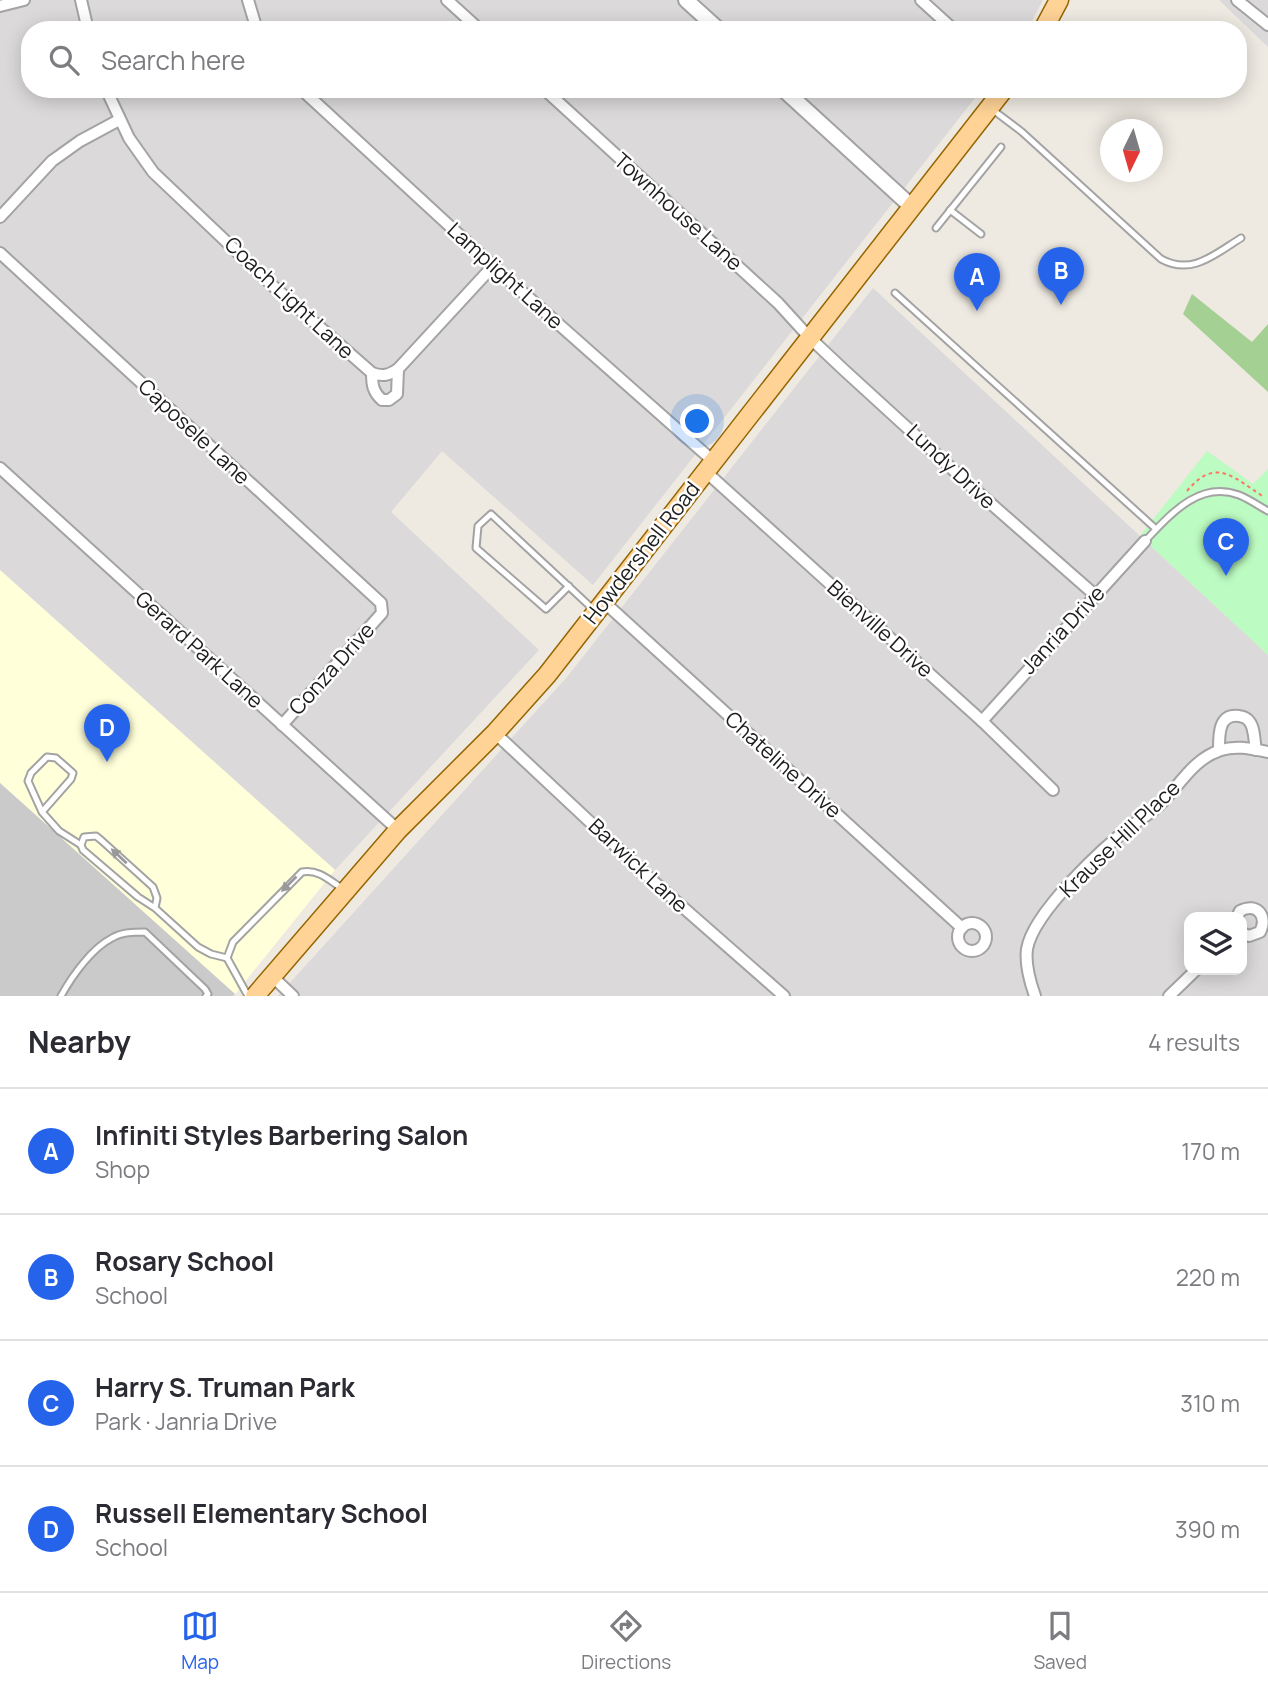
<!DOCTYPE html>
<html lang="en">
<head>
<meta charset="utf-8">
<style>
	:root { --surface:#fff; --page:#f7f7f7; --text:#2b2b33; --muted:#7c7c81; --line:#e1e1e2; --accent:#2563eb }
	body { margin:0; font-family:Manrope,sans-serif; background:var(--page); color:var(--text) }
	.controls { position:absolute; right:21px; bottom:21px; display:grid; overflow:hidden; border-radius:14px; box-shadow:0 4px 18px #0003 }
	.controls button { width:63px; height:63px; display:grid; place-items:center; padding:0; border:0; border-bottom:2px solid var(--line); background:var(--surface); color:var(--text); font:35px sans-serif }
	.compass { position:absolute; left:1100px; top:119px; width:63px; height:63px; border-radius:50%; background:var(--surface); box-shadow:0 4px 18px #0003; rotate:185deg }
	.you { position:absolute; left:698px; top:422px; width:24px; height:24px; margin:-18px; border:5px solid #fff; border-radius:50%; background:#1a73e8; box-shadow:0 0 0 10px #1a73e833 }
	.badge { display:grid; place-items:center; width:46px; height:46px; border-radius:50%; background:var(--accent); color:#fff; font-size:23px; font-weight:700 }
	.pin { position:absolute; translate:-50% -58px; filter:drop-shadow(0 2px 4px #0008) }
	.pin::after { content:''; position:absolute; top:37px; width:24px; height:21px; background:inherit; clip-path:polygon(0 0,100% 0,50% 100%) }
	.list { margin:0; padding:0; list-style:none }
	h2 { display:flex; justify-content:space-between; align-items:center; height:91px; margin:0; padding:0 28px; font-size:30px }
	h2 small { font-size:23px; font-weight:400; color:var(--muted) }
	.list li { display:grid; grid-template-columns:46px 1fr auto; gap:21px; align-items:center; box-sizing:border-box; height:126px; padding:0 28px; border-top:2px solid var(--line) }
	.list b { display:block; font-size:26px; white-space:nowrap }
	.list p { margin:0; font-size:23px; white-space:nowrap; color:var(--muted) }
	.list em { font-size:23px; font-style:normal; color:var(--muted) }
	.icon { flex:none; width:38px; height:38px; fill:none; stroke:currentColor; stroke-width:2; stroke-linecap:round; stroke-linejoin:round }
	.map { position:relative; flex:none; width:1268px; height:996px; overflow:hidden }
	.search { position:absolute; background:var(--surface); box-shadow:0 4px 18px #0003; left:21px; right:21px; top:21px; height:77px; display:flex; align-items:center; gap:18px; box-sizing:border-box; padding:0 24px; border-radius:28px; color:var(--muted); font-size:26px }
	.sheet { height:595px; background:var(--surface) }
	nav { display:flex; justify-content:space-around; align-items:center; box-sizing:border-box; height:98px; border-top:2px solid var(--line); background:var(--surface); font-size:19px; color:var(--muted) }
	nav a { display:grid; justify-items:center; gap:4px }
	nav .on { color:var(--accent) }
	.map>svg:first-child { display:block }
	.residential { fill:#dbd9d9; fill-rule:evenodd }
	.education { fill:#ffffda }
	.religious { fill:#cacaca }
	.forest { fill:#a5d094 }
	.park { fill:#bcfbc1 }
	.lines { fill:none; stroke-linecap:round; stroke-linejoin:round }
	.service-casing { stroke:#a3a3a3; stroke-width:9 }
	.minor-casing { stroke:#a3a3a3; stroke-width:14 }
	.tertiary-casing { stroke:#a3a3a3; stroke-width:18 }
	.primary-casing { stroke:#956500; stroke-width:21 }
	.path { stroke:#ff7462; stroke-width:2; stroke-dasharray:3.5 3.5; stroke-linecap:butt }
	.service { stroke:#fff; stroke-width:5 }
	.minor { stroke:#fff; stroke-width:10 }
	.tertiary { stroke:#fff; stroke-width:14 }
	.primary { stroke:#ffd396; stroke-width:18 }
	.oneway { fill:#999 }
	.labels { text-anchor:middle; stroke-width:5; stroke-linejoin:round; paint-order:stroke }
	.street-label { font-size:21px; fill:#1c1c1c; stroke:#fff }
</style>
</head>
<body>
<div class="map">
<svg width="1268" height="996" viewBox="0 0 1268 996">
	<rect width="100%" height="100%" fill="#eeeae2"/>
	<g class="residential">
		<path d="M 0,0 L 1043,0 L 1027,30 L 30,30 L 30,89 L 982,89 L 593,585 L 442,451 L 391,512 L 539,650 L 335,870 L 0,570 Z"/>
		<path d="M 1219,0 L 1268,0 L 1268,47 Z"/>
		<path d="M 873,288 L 1268,655 L 1268,996 L 278,996 L 567,677 ZM 1189,917 L 1242,917 L 1242,970 L 1189,970 Z"/>
	</g>
	<path class="education" d="M 0,570 L 335,870 L 235,994 L 0,783 Z"/>
	<path class="religious" d="M 0,783 L 235,994 L 233,996 L 0,996 Z"/>
	<path class="forest" d="M 1192,294 L 1252,342 L 1268,324 L 1268,392 L 1183,314 Z"/>
	<path class="park" d="M 1207,451 L 1253,484 L 1268,469 L 1268,655 L 1140,536 Z"/>
	<g class="lines">
		<g class="service-casing">
			<g id="service">
				<path d="M 993,110 L 1022,132 L 1161,259 C 1192,276 1215,254 1241,238"/>
				<path d="M 950,210 L 981,234"/>
				<path d="M 936,228 L 1001,147"/>
				<path d="M 895,293 L 1156,529"/>
				<path d="M 1145,541 C 1170,515 1199,480 1239,495 C 1249,499 1259,506 1268,511"/>
				<path d="M 569,586 L 546,609 L 476,548 L 478,526 L 491,514 L 594,610"/>
				<path d="M 42,812 L 71,779 L 73,773 L 56,758 L 47,757 L 31,773 L 28,781 L 42,812 L 59,831 L 81,845"/>
				<path d="M 155,908 L 157,898 L 153,887 L 101,840 L 96,836 L 84,837 L 81,845 L 83,850 L 138,897 L 155,908 L 198,947 L 211,954 L 227,958"/>
				<path d="M 61,996 C 72,976 92,948 112,938 C 122,932 134,932 145,932 L 205,989 L 208,994 L 206,996"/>
				<path d="M 248,996 L 227,958 L 233,942 L 302,872 C 319,869 330,881 343,889"/>
			</g>
		</g>
		<g class="minor-casing">
			<g id="minor">
				<path d="M 81,0 L 88,30"/>
				<path d="M 248,0 L 257,30"/>
				<path d="M 447,0 L 480,30"/>
				<path d="M 921,0 L 954,30"/>
				<path d="M 1237,0 L 1268,25"/>
				<path d="M 0,6 L 24,0"/>
				<path d="M 106,89 L 129,138 L 153,172 L 273,286 L 372,373 C 383,377 389,375 398,369 L 493,266"/>
				<path d="M 301,89 L 493,266 L 712,460"/>
				<path d="M 544,89 L 778,303 L 809,337 L 844,370 L 972,487 L 1095,595"/>
				<path d="M 0,217 L 52,161 L 80,141 L 119,120"/>
				<path d="M 0,253 L 381,603 L 382,613 L 282,725"/>
				<path d="M 372,373 C 372,385 373,392 382,400 L 389,400 L 397,394 L 398,369"/>
				<path d="M 0,468 L 398,830"/>
				<path d="M 705,471 L 982,721 L 1053,790"/>
				<path d="M 604,602 L 962,928"/>
				<path d="M 982,721 L 1145,541"/>
				<path d="M 495,733 L 653,881 L 784,996"/>
				<path d="M 1219,750 C 1219,736 1218,713 1239,716 C 1243,717 1246,717 1249,721 C 1255,728 1254,741 1256,750"/>
				<path d="M 1237,917 L 1240,911 C 1257,902 1268,916 1260,932 L 1249,936 L 1242,933"/>
				<circle cx="972" cy="937" r="14"/>
				<path d="M 273,977 L 293,996"/>
				<path d="M 1035,996 C 1030,982 1025,964 1027,949 C 1033,913 1103,847 1133,825 C 1140,819 1148,815 1155,809 C 1178,790 1190,760 1221,750 C 1237,745 1252,749 1268,752"/>
				<path d="M 1169,996 L 1196,970"/>
			</g>
		</g>
		<g class="tertiary-casing">
			<g id="tertiary">
				<path d="M 686,0 L 719,30"/>
				<path d="M 783,89 L 912,207"/>
			</g>
		</g>
		<g class="primary-casing">
			<g id="primary">
				<path d="M 1043,30 L 1059,0"/>
				<path d="M 255,996 L 398,830 L 495,733 L 547,675 L 1004,89"/>
			</g>
		</g>
		<path class="path" d="M 1187,491 C 1216,456 1234,478 1264,497"/>
		<use href="#service" class="service"/>
		<use href="#minor" class="minor"/>
		<use href="#tertiary" class="tertiary"/>
		<use href="#primary" class="primary"/>
	</g>
	<defs><path id="oneway-solid" d="M-6-.8H1V-3.2L6.5 0L1 3.2V.8H-6Z" transform="scale(1.75)"/></defs>
	<g class="oneway">
		<use href="#oneway-solid" transform="translate(119 856) rotate(-137)"/>
		<use href="#oneway-solid" transform="translate(289 884) rotate(135)"/>
	</g>
	<g class="labels">
		<g class="street-label">
			<text transform="translate(678 212) rotate(42)" y="7">Townhouse Lane</text>
			<text transform="translate(505 276) rotate(42)" y="7">Lamplight Lane</text>
			<text transform="translate(289 298) rotate(43)" y="7">Coach Light Lane</text>
			<text transform="translate(194 432) rotate(43)" y="7">Caposele Lane</text>
			<text transform="translate(951 467) rotate(43)" y="7">Lundy Drive</text>
			<text transform="translate(642 553) rotate(-52)" y="7">Howdershell Road</text>
			<text transform="translate(880 629) rotate(42)" y="7">Bienville Drive</text>
			<text transform="translate(1063 630) rotate(-47)" y="7">Janria Drive</text>
			<text transform="translate(199 650) rotate(42)" y="7">Gerard Park Lane</text>
			<text transform="translate(332 669) rotate(-48)" y="7">Conza Drive</text>
			<text transform="translate(783 765) rotate(42)" y="7">Chateline Drive</text>
			<text transform="translate(1120 839) rotate(-44)" y="7">Krause Hill Place</text>
			<text transform="translate(638 866) rotate(43)" y="7">Barwick Lane</text>
		</g>
	</g>
</svg>
<div class="controls">
<button><svg class="icon" aria-label="layers" viewBox="0 0 24 24"><path d="M12 4l9 5-9 5-9-5zM3 14l9 5 9-5"/></svg></button>
</div>
<svg class="compass" viewBox="-18 -18 36 36"><path d="M0-13l5 13h-10z" fill="#e53935"/><path d="M0 13l5-13h-10z" fill="#7c7c81"/></svg>
<div class="you"></div>
<div class="pin badge" style="left:977px;top:311px">A</div>
<div class="pin badge" style="left:1061px;top:305px">B</div>
<div class="pin badge" style="left:1226px;top:576px">C</div>
<div class="pin badge" style="left:107px;top:762px">D</div>
<div class="search"><svg class="icon" aria-label="search" viewBox="0 0 24 24"><circle cx="10" cy="10" r="6"/><path d="M15 15l6 6"/></svg>Search here</div>
</div>
<section class="sheet">
<h2>Nearby<small>4 results</small></h2>
<ul class="list">
<li><span class="badge">A</span><div><b>Infiniti Styles Barbering Salon</b><p>Shop</p></div><em>170 m</em></li>
<li><span class="badge">B</span><div><b>Rosary School</b><p>School</p></div><em>220 m</em></li>
<li><span class="badge">C</span><div><b>Harry S. Truman Park</b><p>Park · Janria Drive</p></div><em>310 m</em></li>
<li><span class="badge">D</span><div><b>Russell Elementary School</b><p>School</p></div><em>390 m</em></li>
</ul>
</section>
<nav>
<a class="on"><svg class="icon" aria-label="map" viewBox="0 0 24 24"><path d="M3 6l6-2 6 2 6-2v14l-6 2-6-2-6 2zM9 4v14M15 6v14"/></svg>Map</a>
<a><svg class="icon" aria-label="directions" viewBox="0 0 24 24"><path d="M12 3l9 9-9 9-9-9zM9 14v-3h6M13 9l2 2-2 2"/></svg>Directions</a>
<a><svg class="icon" aria-label="saved" viewBox="0 0 24 24"><path d="M7 4h10v16l-5-4-5 4z"/></svg>Saved</a>
</nav>
</body>
</html>
